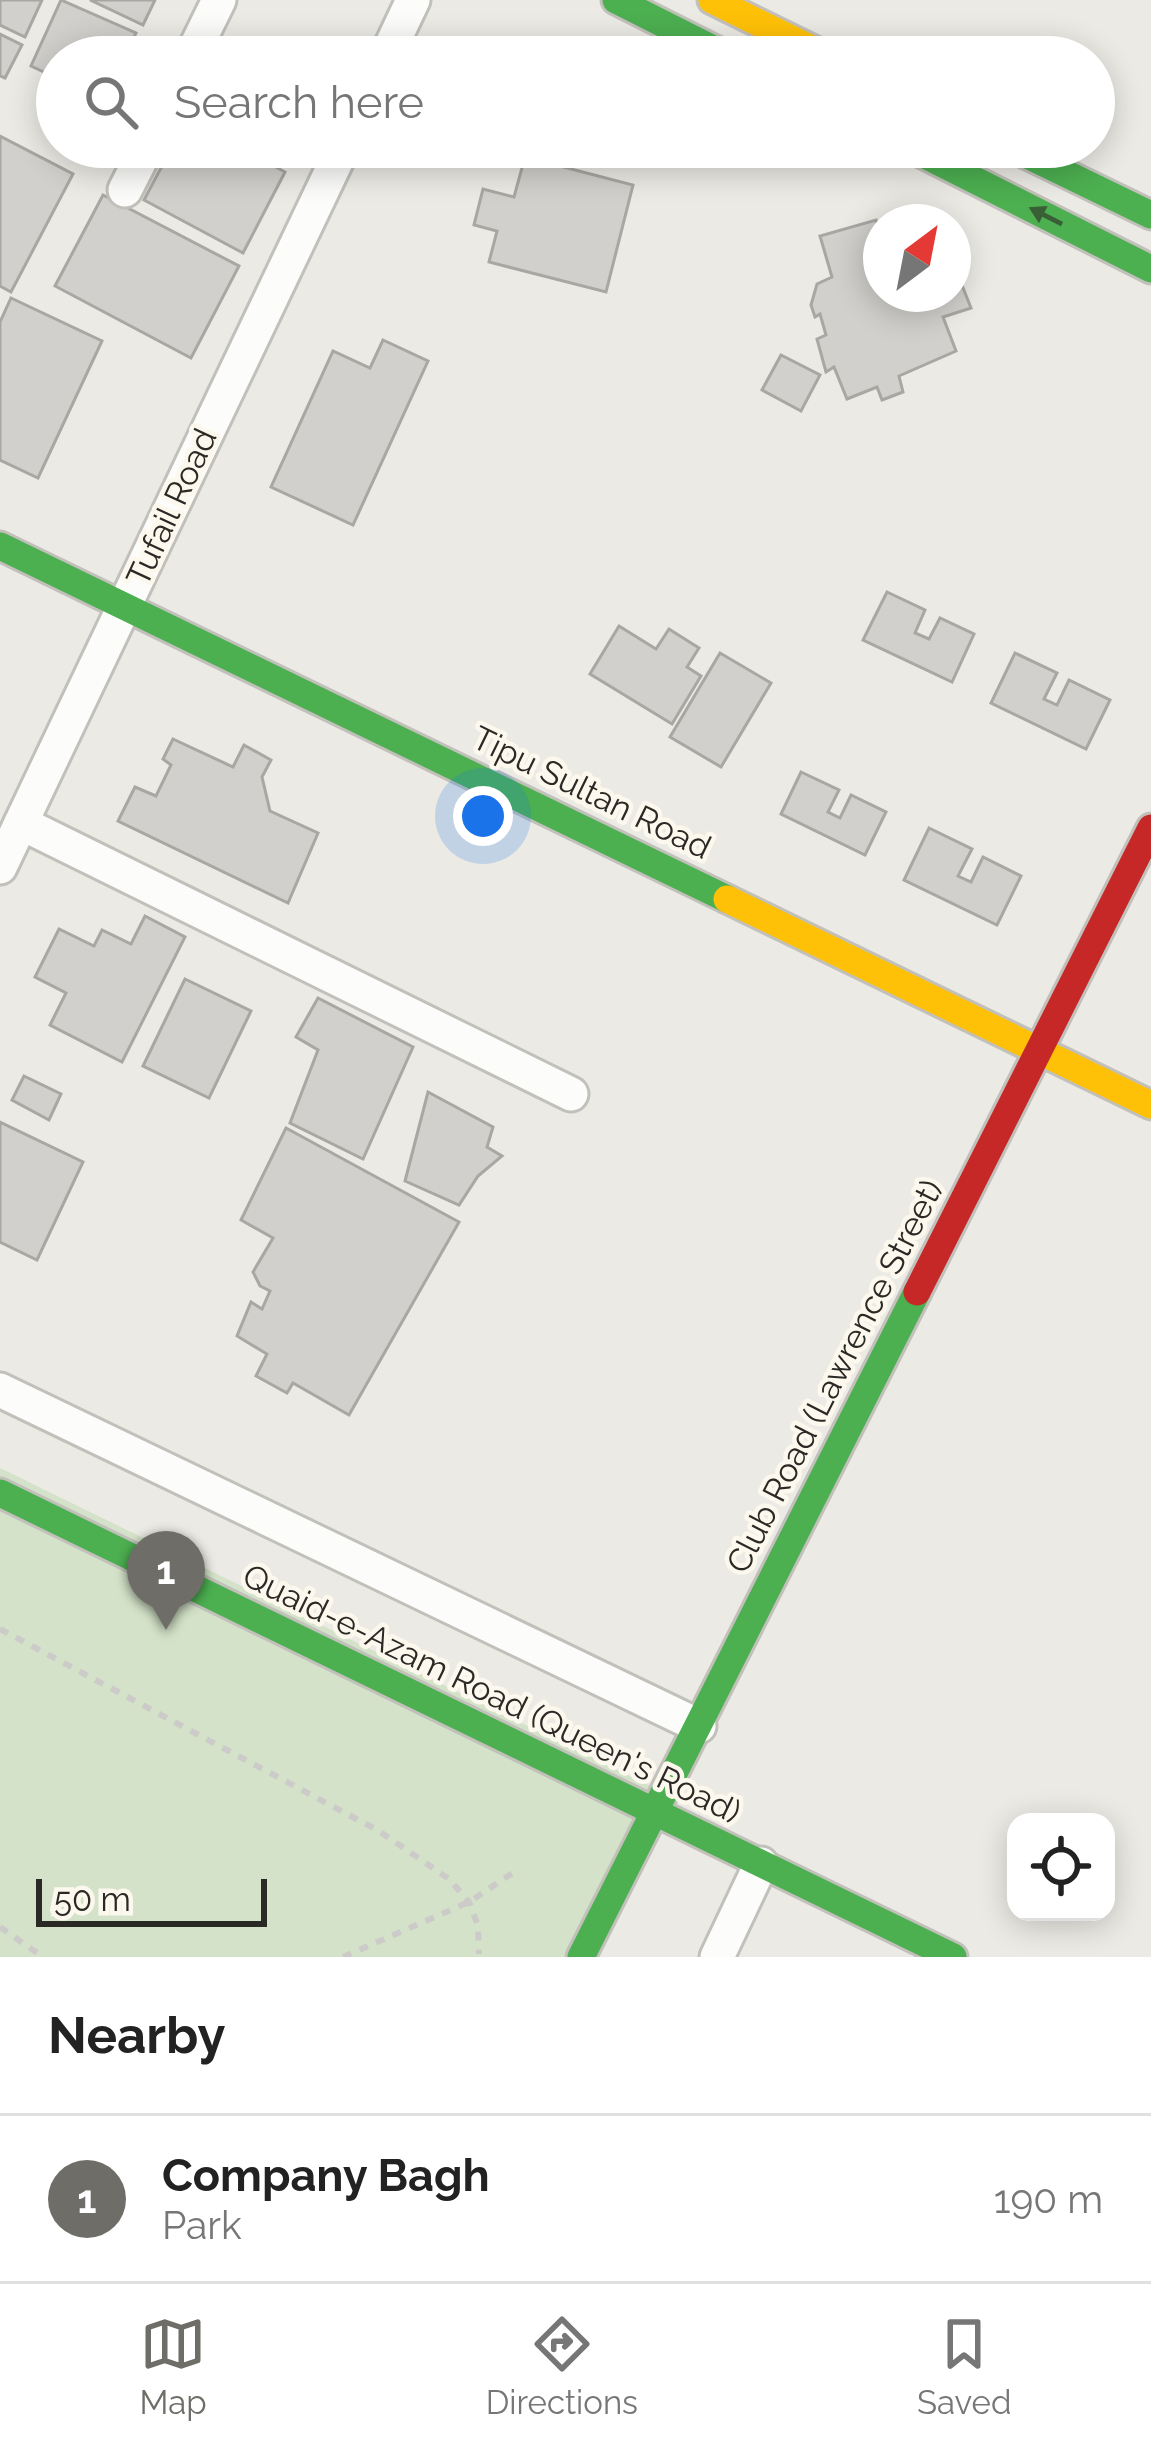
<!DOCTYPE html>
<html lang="en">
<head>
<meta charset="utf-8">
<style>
	:root { --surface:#fff; --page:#f6f6f6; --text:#222; --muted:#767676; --line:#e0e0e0; --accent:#6e6d68 }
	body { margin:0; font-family:Raleway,sans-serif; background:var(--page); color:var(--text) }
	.controls { position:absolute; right:36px; bottom:36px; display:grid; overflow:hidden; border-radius:24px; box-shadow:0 6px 30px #0003 }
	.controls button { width:108px; height:108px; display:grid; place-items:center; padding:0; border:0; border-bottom:3px solid var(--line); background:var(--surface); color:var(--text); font:60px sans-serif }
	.compass { position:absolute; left:863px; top:204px; width:108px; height:108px; border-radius:50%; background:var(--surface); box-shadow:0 6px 30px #0003; rotate:32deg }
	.scale { position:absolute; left:36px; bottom:30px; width:231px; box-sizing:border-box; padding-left:12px; border:6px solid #2a2925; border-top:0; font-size:33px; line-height:42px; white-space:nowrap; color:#2a2925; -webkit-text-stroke:9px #fcf8ed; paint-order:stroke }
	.you { position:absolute; left:483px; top:816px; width:42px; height:42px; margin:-30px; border:9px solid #fff; border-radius:50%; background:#1a73e8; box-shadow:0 0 0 18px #1a73e833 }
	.badge { display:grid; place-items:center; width:78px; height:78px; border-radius:50%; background:var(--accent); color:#fff; font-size:39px; font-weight:700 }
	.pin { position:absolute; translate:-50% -99px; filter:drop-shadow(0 3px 6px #0008) }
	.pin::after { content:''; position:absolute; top:63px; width:42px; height:36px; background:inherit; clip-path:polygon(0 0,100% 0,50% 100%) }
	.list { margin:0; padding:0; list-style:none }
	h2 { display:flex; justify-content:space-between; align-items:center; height:156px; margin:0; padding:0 48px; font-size:51px }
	h2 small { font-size:39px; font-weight:400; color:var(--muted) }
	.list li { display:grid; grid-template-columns:78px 1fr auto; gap:36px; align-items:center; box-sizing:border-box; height:168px; padding:0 48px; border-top:3px solid var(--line) }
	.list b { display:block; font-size:45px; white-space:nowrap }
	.list p { margin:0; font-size:39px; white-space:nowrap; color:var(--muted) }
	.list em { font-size:39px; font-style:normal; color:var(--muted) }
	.icon { flex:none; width:66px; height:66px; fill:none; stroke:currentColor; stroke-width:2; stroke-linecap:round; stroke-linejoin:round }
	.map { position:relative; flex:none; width:1151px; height:1957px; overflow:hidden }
	.search { position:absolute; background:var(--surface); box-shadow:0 6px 30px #0003; left:36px; right:36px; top:36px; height:132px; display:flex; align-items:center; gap:30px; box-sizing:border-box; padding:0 42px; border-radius:66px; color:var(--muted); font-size:45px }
	.sheet { height:324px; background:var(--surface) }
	nav { display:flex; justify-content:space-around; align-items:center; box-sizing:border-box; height:168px; border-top:3px solid var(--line); background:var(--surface); font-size:33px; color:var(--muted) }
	nav a { display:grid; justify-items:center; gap:6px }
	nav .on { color:var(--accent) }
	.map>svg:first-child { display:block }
	.green { fill:#d3e2c8 }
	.building { fill:#d2d0cc; stroke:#a9a7a3; stroke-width:3 }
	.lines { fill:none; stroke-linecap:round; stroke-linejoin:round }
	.street-casing { stroke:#c2c0bb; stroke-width:39 }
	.fast-casing { stroke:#c2c0bb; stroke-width:33 }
	.slow-casing { stroke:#c2c0bb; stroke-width:33 }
	.jam-casing { stroke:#c2c0bb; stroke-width:33 }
	.path { stroke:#cccbc9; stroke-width:6; stroke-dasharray:9 9; stroke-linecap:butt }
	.street { stroke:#fcfcfb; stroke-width:33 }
	.fast { stroke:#4caf50; stroke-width:27 }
	.slow { stroke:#ffc107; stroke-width:27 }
	.jam { stroke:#c62828; stroke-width:27 }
	.oneway { fill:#385f36 }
	.labels { text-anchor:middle; stroke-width:9; stroke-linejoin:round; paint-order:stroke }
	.street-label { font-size:33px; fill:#2a2925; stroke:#fcf8ed }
</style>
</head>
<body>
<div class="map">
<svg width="1151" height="1957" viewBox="0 0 1151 1957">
	<rect width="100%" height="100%" fill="#eceae4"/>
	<path class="green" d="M 0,1468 L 665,1793 L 583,1957 L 0,1957 Z"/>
	<g class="building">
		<path d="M 0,0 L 42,0 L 25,37 L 0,25 Z"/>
		<path d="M 61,0 L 136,33 L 124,57 L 57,57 L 57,78 L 31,66 Z"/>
		<path d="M 90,0 L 155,0 L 143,25 Z"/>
		<path d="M 0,34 L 22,45 L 5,78 L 0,76 Z"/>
		<path d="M 0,136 L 73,174 L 11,292 L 0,286 Z"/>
		<path d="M 172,147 L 239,147 L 285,172 L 243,253 L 144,200 Z"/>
		<path d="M 525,157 L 633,185 L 606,292 L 489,262 L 497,231 L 474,225 L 483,189 L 514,197 Z"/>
		<path d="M 103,195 L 239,266 L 191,358 L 55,286 Z"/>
		<path d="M 876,220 L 881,235 L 881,294 L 953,294 L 956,270 L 971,308 L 943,317 L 956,351 L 899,376 L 903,392 L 882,400 L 877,387 L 847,399 L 834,367 L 826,372 L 817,339 L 826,335 L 820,314 L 815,317 L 811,305 L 817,284 L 832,277 L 820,236 Z"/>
		<path d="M 11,298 L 102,341 L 38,478 L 0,460 L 0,322 Z"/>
		<path d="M 383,340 L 428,361 L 353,525 L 271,487 L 333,351 L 370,368 Z"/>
		<path d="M 781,355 L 820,375 L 801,411 L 762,390 Z"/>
		<path d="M 887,592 L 925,610 L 915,633 L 929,639 L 940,618 L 974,634 L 952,682 L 863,640 Z"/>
		<path d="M 619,626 L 656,649 L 669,629 L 699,648 L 687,667 L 701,676 L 672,724 L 590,674 Z"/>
		<path d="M 720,653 L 771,683 L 721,767 L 670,737 Z"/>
		<path d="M 1015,653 L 1057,673 L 1044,699 L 1057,705 L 1069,680 L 1110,700 L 1086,749 L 991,703 Z"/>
		<path d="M 173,739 L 233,767 L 244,745 L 271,760 L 262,777 L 270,811 L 318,833 L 288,903 L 118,821 L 135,787 L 156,796 L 171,765 L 163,759 Z"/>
		<path d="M 801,772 L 839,790 L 828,812 L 840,818 L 851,795 L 886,812 L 865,855 L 781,814 Z"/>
		<path d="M 929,828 L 972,849 L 958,876 L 971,882 L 983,857 L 1021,876 L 997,925 L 904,880 Z"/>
		<path d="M 145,916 L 185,937 L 122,1062 L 50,1025 L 66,993 L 35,977 L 59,929 L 94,946 L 102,930 L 131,944 Z"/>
		<path d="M 185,979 L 251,1011 L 209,1098 L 143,1066 Z"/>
		<path d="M 318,998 L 413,1047 L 363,1159 L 290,1123 L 318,1050 L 296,1037 Z"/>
		<path d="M 24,1076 L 61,1094 L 49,1120 L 12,1100 Z"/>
		<path d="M 428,1092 L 493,1127 L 487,1147 L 502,1156 L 478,1176 L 459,1205 L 405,1181 Z"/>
		<path d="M 0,1122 L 83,1162 L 37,1260 L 0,1242 Z"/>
		<path d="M 286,1128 L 459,1222 L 349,1415 L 293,1383 L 287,1393 L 256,1376 L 267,1354 L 237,1336 L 251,1302 L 262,1309 L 270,1291 L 260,1286 L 253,1272 L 273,1238 L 241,1220 Z"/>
	</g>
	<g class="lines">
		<g class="street-casing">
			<g id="street">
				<path d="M 191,57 L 219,0"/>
				<path d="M 386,57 L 413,0"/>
				<path d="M 125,190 L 147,147"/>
				<path d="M 21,823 L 571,1094"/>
				<path d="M 0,867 L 343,147"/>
				<path d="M 0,1390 L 699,1726"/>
				<path d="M 717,1957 L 761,1864"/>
			</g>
		</g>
		<g class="fast-casing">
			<g id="fast">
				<path d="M 616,0 L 729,57"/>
				<path d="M 909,147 L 1151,269"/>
				<path d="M 1011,147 L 1151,215"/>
				<path d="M 0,546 L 727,899"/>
				<path d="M 0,1493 L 953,1957"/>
				<path d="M 581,1957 L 917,1292"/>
			</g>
		</g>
		<g class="slow-casing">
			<g id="slow">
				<path d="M 712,0 L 828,57"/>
				<path d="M 727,899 L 1151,1105"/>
			</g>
		</g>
		<g class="jam-casing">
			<path id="jam" d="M 917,1292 L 1151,828"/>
		</g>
		<g class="path">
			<path d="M 0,1629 L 379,1831 L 449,1879 L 469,1902 L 478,1926 L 479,1954"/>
			<path d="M 0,1927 L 43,1957"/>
			<path d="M 343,1957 L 469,1902 L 517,1870"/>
		</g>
		<use href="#street" class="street"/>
		<use href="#fast" class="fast"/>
		<use href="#slow" class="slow"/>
		<use href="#jam" class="jam"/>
	</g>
	<defs><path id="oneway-solid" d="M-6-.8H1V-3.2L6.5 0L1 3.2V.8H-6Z" transform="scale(3)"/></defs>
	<use class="oneway" href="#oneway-solid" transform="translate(1046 216) rotate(-153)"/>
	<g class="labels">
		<g class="street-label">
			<text transform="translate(171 507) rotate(-65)" y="12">Tufail Road</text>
			<text transform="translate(592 792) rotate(26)" y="12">Tipu Sultan Road</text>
			<text transform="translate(834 1376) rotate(-63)" y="12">Club Road (Lawrence Street)</text>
			<text transform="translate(492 1693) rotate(26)" y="12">Quaid-e-Azam Road (Queen's Road)</text>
		</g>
	</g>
</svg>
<div class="controls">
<button><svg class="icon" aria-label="locate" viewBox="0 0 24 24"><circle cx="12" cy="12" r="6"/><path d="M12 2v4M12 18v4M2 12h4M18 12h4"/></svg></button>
</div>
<svg class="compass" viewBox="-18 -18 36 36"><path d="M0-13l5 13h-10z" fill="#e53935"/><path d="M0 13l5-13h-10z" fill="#767676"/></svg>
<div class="scale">50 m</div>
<div class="you"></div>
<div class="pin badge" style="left:166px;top:1630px">1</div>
<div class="search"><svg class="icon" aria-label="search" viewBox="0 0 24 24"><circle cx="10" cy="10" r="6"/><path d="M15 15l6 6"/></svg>Search here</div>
</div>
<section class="sheet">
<h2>Nearby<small></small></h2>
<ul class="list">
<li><span class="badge">1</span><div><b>Company Bagh</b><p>Park</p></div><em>190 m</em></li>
</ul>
</section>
<nav>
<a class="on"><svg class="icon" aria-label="map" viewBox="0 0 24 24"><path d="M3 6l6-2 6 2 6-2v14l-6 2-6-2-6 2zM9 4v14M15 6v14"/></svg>Map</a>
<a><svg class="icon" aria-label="directions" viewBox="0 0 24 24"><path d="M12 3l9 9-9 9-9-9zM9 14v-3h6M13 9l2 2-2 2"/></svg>Directions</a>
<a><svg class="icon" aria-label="saved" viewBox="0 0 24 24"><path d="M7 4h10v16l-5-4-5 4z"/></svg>Saved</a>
</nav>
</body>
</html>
